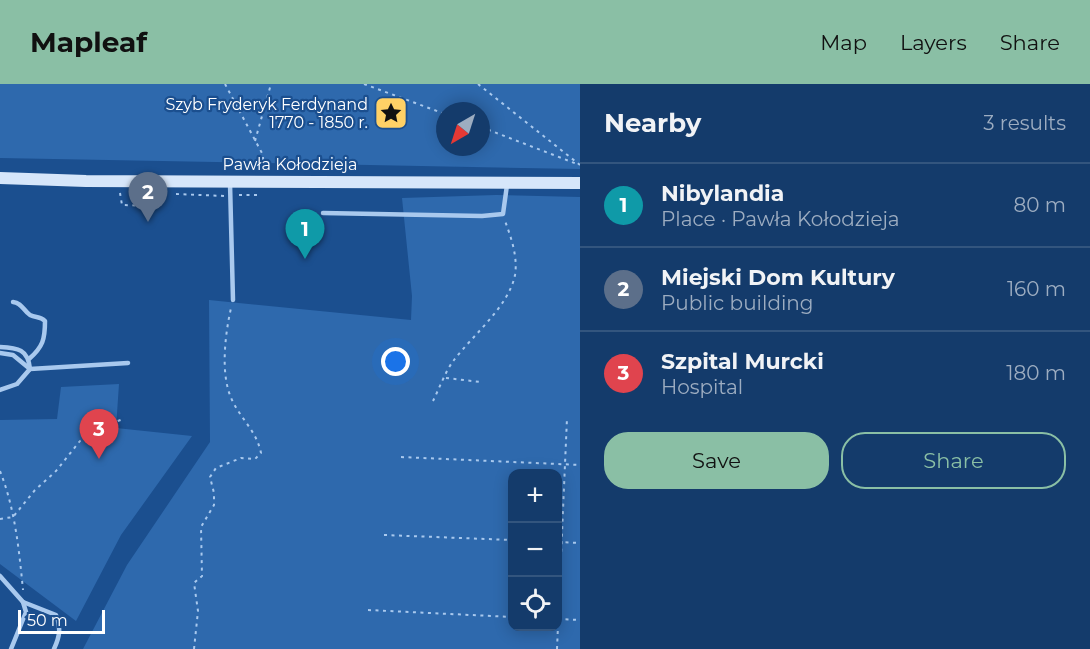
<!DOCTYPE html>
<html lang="en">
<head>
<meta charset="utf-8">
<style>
	:root { --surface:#143b6b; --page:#1d4271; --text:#f1f3f6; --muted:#9dadc1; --line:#33557e; --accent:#8abfa5 }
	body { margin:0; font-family:Montserrat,sans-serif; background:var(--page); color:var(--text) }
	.controls { position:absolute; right:18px; bottom:18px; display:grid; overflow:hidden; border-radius:12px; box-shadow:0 3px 15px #0003 }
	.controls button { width:54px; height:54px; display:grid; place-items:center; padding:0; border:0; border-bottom:2px solid var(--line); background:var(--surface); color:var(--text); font:30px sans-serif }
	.compass { position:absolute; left:436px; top:18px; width:54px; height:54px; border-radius:50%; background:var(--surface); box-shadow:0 3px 15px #0003; rotate:219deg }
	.scale { position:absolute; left:18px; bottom:15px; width:87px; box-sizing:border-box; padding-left:6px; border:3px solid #fff; border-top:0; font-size:16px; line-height:21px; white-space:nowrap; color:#fff; -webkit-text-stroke:4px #1b4f8f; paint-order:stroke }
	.you { position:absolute; left:396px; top:278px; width:21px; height:21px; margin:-15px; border:4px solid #fff; border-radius:50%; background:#1a73e8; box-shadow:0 0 0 9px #1a73e833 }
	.badge { display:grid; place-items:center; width:39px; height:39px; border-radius:50%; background:var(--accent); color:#fff; font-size:20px; font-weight:700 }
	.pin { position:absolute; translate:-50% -50px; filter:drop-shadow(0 2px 3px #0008) }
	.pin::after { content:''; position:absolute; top:32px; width:21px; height:18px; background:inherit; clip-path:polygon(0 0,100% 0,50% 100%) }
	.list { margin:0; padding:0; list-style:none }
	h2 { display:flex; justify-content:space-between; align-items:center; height:78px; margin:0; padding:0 24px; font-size:26px }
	h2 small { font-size:20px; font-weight:400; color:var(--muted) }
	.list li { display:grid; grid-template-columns:39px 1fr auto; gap:18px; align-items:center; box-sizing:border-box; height:84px; padding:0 24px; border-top:2px solid var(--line) }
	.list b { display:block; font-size:22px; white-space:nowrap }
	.list p { margin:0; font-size:20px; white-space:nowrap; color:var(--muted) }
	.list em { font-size:20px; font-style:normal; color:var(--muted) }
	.actions { display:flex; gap:12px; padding:18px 24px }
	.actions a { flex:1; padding:14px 0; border:2px solid var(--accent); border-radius:24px; text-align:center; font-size:21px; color:var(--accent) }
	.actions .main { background:var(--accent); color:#111 }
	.icon { flex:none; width:33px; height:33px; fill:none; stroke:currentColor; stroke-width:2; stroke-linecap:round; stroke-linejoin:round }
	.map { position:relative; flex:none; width:580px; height:565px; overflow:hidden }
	header { display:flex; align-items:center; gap:36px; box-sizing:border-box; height:84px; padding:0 30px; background:var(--accent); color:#111 }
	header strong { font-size:28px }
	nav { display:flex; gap:33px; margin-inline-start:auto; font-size:21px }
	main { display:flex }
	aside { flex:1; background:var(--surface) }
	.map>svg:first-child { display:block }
	.green { fill:#2e69ad; fill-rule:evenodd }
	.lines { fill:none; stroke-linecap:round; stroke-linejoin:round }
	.path { stroke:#a9c9ee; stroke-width:2; stroke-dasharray:3 4.5; stroke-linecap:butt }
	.lane { stroke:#a9c9ee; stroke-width:4.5 }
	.secondary { stroke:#d6e6fa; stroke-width:12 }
	.labels { text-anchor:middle; stroke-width:4.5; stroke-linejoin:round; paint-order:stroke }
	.poi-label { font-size:16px; fill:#fff; stroke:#1b4f8f; text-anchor:end }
	.street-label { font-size:16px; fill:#fff; stroke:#1b4f8f }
</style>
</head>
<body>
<header>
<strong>Mapleaf</strong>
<nav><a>Map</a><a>Layers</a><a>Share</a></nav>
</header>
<main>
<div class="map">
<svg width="580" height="565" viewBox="0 0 580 565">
	<rect width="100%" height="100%" fill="#1b4f8f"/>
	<g class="green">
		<path d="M 0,0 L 580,0 L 580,85 L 0,74 ZM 445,27 L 481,27 L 481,63 L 445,63 Z"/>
		<path d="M 496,111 L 580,113 L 580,565 L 83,565 L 127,481 L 210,358 L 209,216 L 411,236 L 412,212 L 402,114 ZM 512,390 L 558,390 L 558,542 L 512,542 Z"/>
		<path d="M 119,300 L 116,344 L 192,352 L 121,451 L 76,537 L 0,480 L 0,336 L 57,335 L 61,303 Z"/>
	</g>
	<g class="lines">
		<g class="path">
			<path d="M 225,0 L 263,71 L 263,87"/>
			<path d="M 364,0 L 445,30"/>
			<path d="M 478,0 L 580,81"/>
			<path d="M 481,43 L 577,80"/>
			<path d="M 255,57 L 271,0"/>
			<path d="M 120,109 L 122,121 L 155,122 L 156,110"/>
			<path d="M 176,110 L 224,112"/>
			<path d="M 239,111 L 257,111"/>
			<path d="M 446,294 L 481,298"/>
			<path d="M 433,317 C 439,305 446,286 454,276 C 473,251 509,222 515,191 C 518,173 511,153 505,137"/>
			<path d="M 401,373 L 580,381"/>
			<path d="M 0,387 C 15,425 19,465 23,506"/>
			<path d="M 0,435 L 13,433 L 35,406 L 56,387 L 80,357 L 110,340 L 123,335"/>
			<path d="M 384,451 L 512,456"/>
			<path d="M 558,458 L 580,459"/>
			<path d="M 368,526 L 512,533"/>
			<path d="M 558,535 L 580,536"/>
			<path d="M 194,565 L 198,527 L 194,499 L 202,492 L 201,443 L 214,421 L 214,409 L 210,393 L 216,384 L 241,374 L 255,375 L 261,369 C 257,348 241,335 232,316 C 220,291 225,251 231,224"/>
			<path d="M 557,565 L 567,334"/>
		</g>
		<g class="lane">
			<path d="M 230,99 L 233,216"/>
			<path d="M 323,129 L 482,132 L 503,130 L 507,101"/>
			<path d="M 13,218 C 22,219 23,226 30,231 C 36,234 40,232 45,237 C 45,255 43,263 29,275"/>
			<path d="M 0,263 C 18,264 28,265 30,285"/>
			<path d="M 0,269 L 13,271 L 30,285"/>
			<path d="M 0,306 L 17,300 L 30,285 L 128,279"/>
			<path d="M 0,492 L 23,518 L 26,528 L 11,565"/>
			<path d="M 23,518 L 56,531 C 61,544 60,552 54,565"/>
		</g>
		<path class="secondary" d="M 0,94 L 86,97 L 580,99"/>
	</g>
	<defs>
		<g id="sight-square" transform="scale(1.725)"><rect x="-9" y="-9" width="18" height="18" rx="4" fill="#ffd166" stroke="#1b4f8f"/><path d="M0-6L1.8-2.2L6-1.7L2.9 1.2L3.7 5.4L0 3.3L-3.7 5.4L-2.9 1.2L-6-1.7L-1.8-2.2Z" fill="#111"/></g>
	</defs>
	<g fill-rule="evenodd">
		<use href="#sight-square" x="391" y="29"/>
	</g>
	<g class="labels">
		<g class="poi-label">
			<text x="368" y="26">Szyb Fryderyk Ferdynand<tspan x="368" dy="18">1770 - 1850 r.</tspan></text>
		</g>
		<g class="street-label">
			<text x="290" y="86">Pawła Kołodzieja</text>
		</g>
	</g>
</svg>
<div class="controls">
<button>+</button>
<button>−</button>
<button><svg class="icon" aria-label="locate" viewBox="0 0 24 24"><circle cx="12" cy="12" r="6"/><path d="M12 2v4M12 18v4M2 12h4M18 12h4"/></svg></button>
</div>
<svg class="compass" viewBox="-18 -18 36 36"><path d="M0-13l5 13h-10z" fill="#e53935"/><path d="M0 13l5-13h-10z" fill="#9dadc1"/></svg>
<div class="scale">50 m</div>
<div class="you"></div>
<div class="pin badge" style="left:305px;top:175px;background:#0f9aa8">1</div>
<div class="pin badge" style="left:148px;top:138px;background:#5c6f8a">2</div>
<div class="pin badge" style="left:99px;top:375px;background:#e0444e">3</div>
</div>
<aside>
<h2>Nearby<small>3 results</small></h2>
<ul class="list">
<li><span class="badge" style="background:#0f9aa8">1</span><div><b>Nibylandia</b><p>Place · Pawła Kołodzieja</p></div><em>80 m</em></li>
<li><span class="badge" style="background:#5c6f8a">2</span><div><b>Miejski Dom Kultury</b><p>Public building</p></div><em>160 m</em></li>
<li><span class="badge" style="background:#e0444e">3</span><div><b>Szpital Murcki</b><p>Hospital</p></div><em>180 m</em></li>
</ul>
<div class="actions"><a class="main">Save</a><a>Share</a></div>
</aside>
</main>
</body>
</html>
